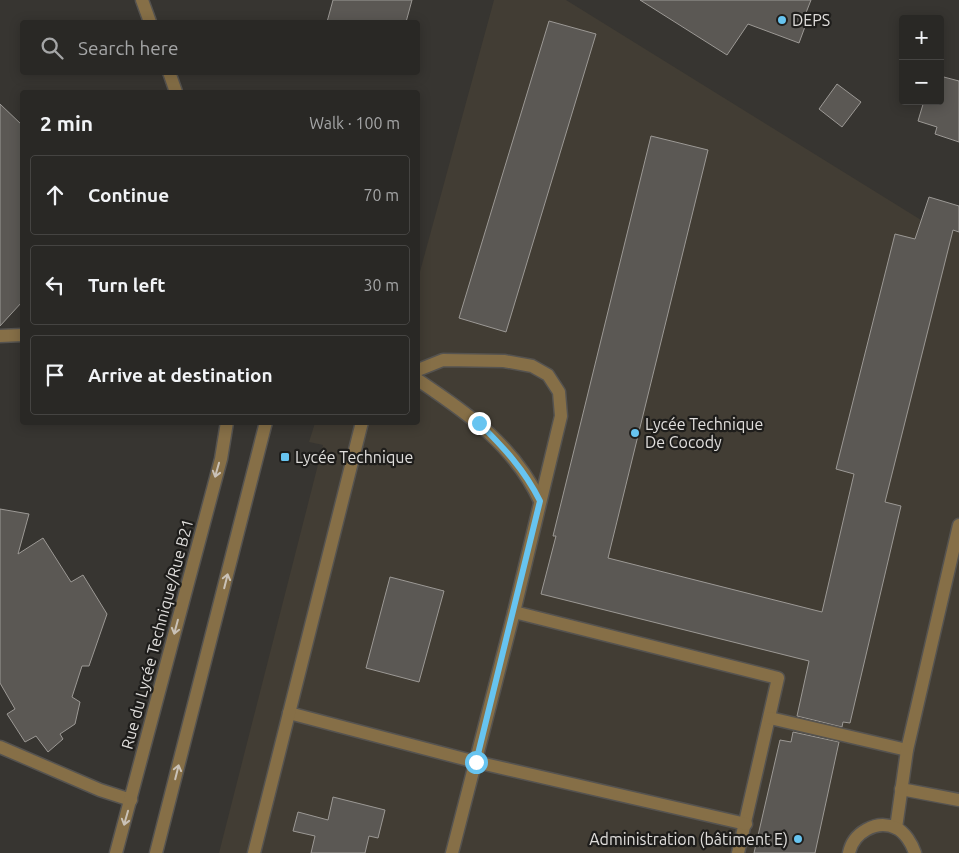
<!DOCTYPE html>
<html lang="en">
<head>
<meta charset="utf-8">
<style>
	:root { --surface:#292825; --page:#353432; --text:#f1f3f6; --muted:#a5a6a7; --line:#454442 }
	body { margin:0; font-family:Ubuntu,sans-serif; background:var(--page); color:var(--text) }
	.controls { position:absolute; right:15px; top:15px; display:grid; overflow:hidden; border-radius:5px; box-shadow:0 2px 12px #0003 }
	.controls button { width:45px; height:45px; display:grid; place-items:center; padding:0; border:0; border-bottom:1px solid var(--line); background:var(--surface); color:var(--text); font:25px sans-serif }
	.stop { position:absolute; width:15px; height:15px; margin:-11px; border:4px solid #67c4f0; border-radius:50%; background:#fff }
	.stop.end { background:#67c4f0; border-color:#fff; box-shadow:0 1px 5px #0008 }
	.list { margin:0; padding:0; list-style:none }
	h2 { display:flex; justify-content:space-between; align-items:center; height:65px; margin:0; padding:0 20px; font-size:21px }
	h2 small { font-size:16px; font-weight:400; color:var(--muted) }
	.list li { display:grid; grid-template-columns:32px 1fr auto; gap:15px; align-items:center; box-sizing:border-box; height:80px; margin:0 10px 10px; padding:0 10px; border:1px solid var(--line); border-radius:5px }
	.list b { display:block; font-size:19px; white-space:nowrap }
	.list em { font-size:16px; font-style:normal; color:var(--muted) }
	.icon { flex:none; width:28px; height:28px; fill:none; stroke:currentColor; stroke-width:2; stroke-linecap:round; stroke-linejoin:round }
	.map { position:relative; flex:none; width:959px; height:853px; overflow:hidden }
	.search { position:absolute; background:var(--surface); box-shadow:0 2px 12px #0003; left:20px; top:20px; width:400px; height:55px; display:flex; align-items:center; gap:12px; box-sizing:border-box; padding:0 18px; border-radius:5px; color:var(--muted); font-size:19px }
	.panel { position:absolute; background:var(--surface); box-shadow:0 2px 12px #0003; left:20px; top:90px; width:400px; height:335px; border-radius:5px }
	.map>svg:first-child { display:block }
	.built { fill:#423d34 }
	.building { fill:#5b5854; stroke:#9c9995 }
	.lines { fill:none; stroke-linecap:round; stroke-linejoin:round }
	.minor-casing { stroke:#555350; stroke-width:15 }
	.minor { stroke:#866f47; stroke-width:12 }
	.oneway { stroke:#cac2b7 }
	.route { stroke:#67c4f0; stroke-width:6 }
	.poi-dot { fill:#67c4f0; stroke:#1e1d1b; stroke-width:2 }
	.labels { text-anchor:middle; stroke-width:4.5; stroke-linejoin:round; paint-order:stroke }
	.poi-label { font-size:16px; fill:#e0dedc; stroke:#1e1d1b; text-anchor:start }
	.street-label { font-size:16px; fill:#e0dedc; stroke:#1e1d1b }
</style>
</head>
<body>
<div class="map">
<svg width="959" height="853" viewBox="0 0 959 853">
	<rect width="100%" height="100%" fill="#373531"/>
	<path class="built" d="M 494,0 L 566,0 L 921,220 L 959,232 L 959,853 L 219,853 L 323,445 L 309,442 L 315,423 L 418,422 L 418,279 Z"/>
	<g class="building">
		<path d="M 333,0 L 412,0 L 406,22 L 327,22 Z"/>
		<path d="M 640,0 L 811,0 L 802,23 L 806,24 L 799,43 L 748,24 L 727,55 Z"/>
		<path d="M 549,21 L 596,34 L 506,332 L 459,318 Z"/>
		<path d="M 940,76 L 959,81 L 959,142 L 935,134 L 937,127 L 918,121 L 924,101 L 940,101 Z"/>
		<path d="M 837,84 L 861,102 L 842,127 L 819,109 Z"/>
		<path d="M 0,104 L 22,125 L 22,302 L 0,326 Z"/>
		<path d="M 651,136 L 708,150 L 608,558 L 822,612 L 854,474 L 836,469 L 895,234 L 915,239 L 929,197 L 959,206 L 959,232 L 953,230 L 885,502 L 901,506 L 850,723 L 843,722 L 842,727 L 797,716 L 809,661 L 541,594 L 556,536 L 553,536 Z"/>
		<path d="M 0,509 L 29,514 L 18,554 L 43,538 L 71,582 L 83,575 L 107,614 L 89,666 L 82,666 L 72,697 L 80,702 L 75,724 L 60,734 L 63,739 L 48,752 L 36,736 L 25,742 L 7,714 L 15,709 L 0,683 Z"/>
		<path d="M 390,577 L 444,591 L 419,682 L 366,668 Z"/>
		<path d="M 793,732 L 839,742 L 815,853 L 754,853 L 780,740 L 791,742 Z"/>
		<path d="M 333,797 L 385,810 L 378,838 L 369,836 L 365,853 L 311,853 L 315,836 L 293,831 L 298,812 L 328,820 Z"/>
	</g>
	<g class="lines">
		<g class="minor-casing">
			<g id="minor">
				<path d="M 142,0 L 150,22"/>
				<path d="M 169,72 L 176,92"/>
				<path d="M 0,336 L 22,335"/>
				<path d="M 418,370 L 443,360 L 504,361 L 532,366 L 548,375 L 559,392 L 561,416 L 514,612 L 452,853"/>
				<path d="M 418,380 C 468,414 513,444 540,501"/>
				<path d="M 514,612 L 778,678 L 738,853"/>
				<path d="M 289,713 L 476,762 L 746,824"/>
				<path d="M 770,718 L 907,750"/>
				<path d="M 0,747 L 100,790 L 131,800"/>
				<path d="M 901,789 L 959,800"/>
				<path d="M 896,828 L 907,750 L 959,525"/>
				<path d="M 116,853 L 221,459 L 227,422"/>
				<path d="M 156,853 L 266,422"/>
				<path d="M 254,853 L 362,422"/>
				<path d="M 849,853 C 853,833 876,819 896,828 C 905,832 912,844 915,853"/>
			</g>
		</g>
		<use href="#minor" class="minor"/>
	</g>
	<defs><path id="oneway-shaft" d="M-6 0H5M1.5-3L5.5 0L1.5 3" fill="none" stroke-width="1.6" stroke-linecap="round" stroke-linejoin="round" transform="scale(1.25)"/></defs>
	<g class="oneway">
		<use href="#oneway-shaft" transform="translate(217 470) rotate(106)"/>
		<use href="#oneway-shaft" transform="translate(226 581) rotate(-76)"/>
		<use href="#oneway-shaft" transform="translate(176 627) rotate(105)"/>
		<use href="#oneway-shaft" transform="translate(177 772) rotate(-76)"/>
		<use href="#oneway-shaft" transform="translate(126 818) rotate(106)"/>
	</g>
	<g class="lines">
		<path class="route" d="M 476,762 L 540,501 C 524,469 504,448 479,423"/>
	</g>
	<g class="poi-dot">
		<circle cx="782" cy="20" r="5"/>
		<circle cx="635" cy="433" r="5"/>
		<rect x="280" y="452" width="10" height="10" rx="2.5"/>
		<circle cx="798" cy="839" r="5"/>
	</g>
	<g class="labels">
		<g class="poi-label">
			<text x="792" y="26">DEPS</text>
			<text x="645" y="430">Lycée Technique<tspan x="645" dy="18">De Cocody</tspan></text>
			<text x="295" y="463">Lycée Technique</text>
			<text x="788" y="845" text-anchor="end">Administration (bâtiment E)</text>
		</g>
		<g class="street-label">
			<text transform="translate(157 634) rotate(-75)" y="6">Rue du Lycée Technique/Rue B21</text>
		</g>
	</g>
</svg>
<div class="controls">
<button>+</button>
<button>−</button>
</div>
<div class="stop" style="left:476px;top:762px"></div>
<div class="stop end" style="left:479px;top:423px"></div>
<div class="search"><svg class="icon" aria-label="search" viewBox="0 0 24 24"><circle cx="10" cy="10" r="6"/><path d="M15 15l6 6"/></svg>Search here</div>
<section class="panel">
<h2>2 min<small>Walk · 100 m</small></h2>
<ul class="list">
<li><svg class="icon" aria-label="ahead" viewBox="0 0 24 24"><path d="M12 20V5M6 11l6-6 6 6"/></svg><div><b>Continue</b></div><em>70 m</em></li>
<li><svg class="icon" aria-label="left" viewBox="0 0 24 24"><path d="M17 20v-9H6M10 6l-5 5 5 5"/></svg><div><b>Turn left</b></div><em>30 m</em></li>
<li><svg class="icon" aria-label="arrive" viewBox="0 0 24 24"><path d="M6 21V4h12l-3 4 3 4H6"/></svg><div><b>Arrive at destination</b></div></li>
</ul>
</section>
</div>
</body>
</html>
